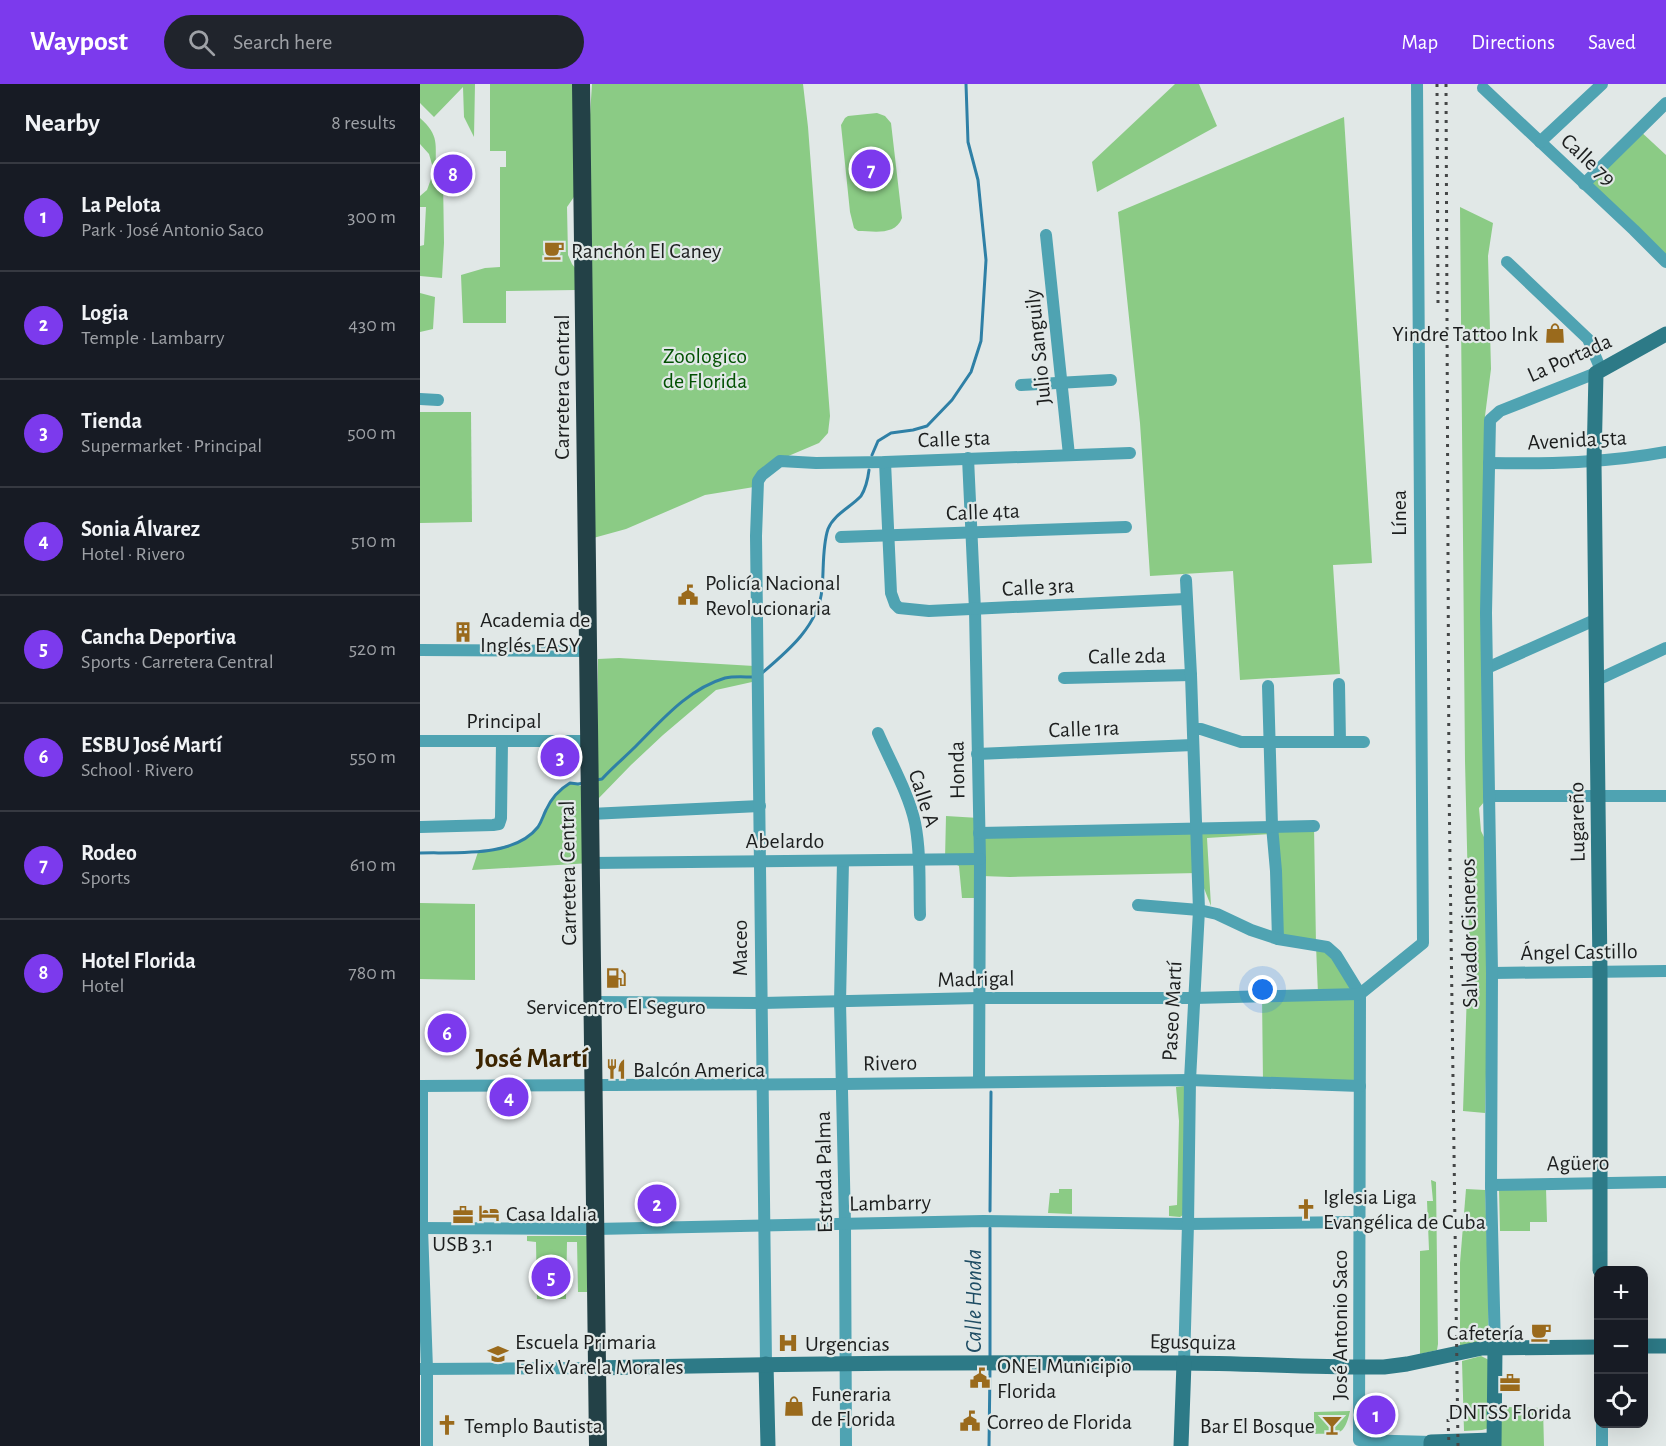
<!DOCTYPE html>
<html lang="en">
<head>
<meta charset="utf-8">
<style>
	:root { --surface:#171b24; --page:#20242c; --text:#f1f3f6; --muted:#9ea1a6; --line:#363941; --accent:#7c3aed }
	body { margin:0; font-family:"Alegreya Sans",sans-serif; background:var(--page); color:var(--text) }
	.controls { position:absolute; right:18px; bottom:18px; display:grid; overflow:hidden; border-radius:12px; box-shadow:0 6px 24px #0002 }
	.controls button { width:54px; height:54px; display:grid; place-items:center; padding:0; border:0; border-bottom:2px solid var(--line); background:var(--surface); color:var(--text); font:30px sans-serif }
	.you { position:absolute; left:843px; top:906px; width:21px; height:21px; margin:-15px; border:4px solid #fff; border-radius:50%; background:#1a73e8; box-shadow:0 0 0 9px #1a73e833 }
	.badge { display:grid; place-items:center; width:39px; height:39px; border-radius:50%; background:var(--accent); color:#fff; font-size:20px; font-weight:700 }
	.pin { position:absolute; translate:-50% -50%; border:3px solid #fff; box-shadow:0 2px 6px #0006 }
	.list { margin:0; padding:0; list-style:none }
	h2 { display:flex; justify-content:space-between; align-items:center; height:78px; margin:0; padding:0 24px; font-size:26px }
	h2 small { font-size:20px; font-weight:400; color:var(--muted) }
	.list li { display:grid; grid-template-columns:39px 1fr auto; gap:18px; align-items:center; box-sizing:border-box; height:108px; padding:0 24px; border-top:2px solid var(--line) }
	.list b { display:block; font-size:22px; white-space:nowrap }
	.list p { margin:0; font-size:20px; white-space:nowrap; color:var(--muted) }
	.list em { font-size:20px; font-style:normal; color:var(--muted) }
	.icon { flex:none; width:33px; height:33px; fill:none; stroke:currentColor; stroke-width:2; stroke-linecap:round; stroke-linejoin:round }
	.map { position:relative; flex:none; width:1246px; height:1362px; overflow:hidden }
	header { display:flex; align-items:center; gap:36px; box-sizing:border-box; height:84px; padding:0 30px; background:var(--accent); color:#fff }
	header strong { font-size:28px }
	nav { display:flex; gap:33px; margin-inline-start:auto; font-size:21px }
	.search { width:420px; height:54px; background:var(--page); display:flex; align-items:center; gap:15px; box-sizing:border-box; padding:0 21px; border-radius:33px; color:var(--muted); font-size:22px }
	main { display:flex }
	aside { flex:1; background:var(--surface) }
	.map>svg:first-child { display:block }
	.green { fill:#8bcb85 }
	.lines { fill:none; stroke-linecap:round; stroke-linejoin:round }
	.stream { stroke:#2f80a6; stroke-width:3 }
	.street { stroke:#4fa3b2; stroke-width:12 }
	.secondary { stroke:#2d7a87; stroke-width:15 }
	.highway { stroke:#234147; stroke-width:18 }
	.rail { stroke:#444747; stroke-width:3; stroke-dasharray:3 6; stroke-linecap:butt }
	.labels { text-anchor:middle; stroke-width:4.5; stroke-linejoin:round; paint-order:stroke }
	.street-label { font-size:22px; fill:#1c1e1e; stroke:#e1e8e7 }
	.poi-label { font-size:22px; fill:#1c1e1e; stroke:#e1e8e7; text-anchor:start }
	.park-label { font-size:22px; fill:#035103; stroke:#e1e8e7 }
	.water-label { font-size:24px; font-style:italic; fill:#1f4d64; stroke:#e1e8e7 }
	.district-label { font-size:28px; font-weight:bold; fill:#3c2501; stroke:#e1e8e7 }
</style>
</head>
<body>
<header>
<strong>Waypost</strong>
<div class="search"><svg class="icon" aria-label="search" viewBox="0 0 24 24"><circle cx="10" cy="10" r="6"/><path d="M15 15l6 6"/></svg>Search here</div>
<nav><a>Map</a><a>Directions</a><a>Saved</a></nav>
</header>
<main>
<aside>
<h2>Nearby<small>8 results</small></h2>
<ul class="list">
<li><span class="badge">1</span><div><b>La Pelota</b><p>Park · José Antonio Saco</p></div><em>300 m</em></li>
<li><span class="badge">2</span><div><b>Logia</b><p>Temple · Lambarry</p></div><em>430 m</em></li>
<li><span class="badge">3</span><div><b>Tienda</b><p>Supermarket · Principal</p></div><em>500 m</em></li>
<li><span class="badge">4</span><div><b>Sonia Álvarez</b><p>Hotel · Rivero</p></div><em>510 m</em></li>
<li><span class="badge">5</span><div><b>Cancha Deportiva</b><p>Sports · Carretera Central</p></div><em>520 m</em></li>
<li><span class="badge">6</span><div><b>ESBU José Martí</b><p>School · Rivero</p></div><em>550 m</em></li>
<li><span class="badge">7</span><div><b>Rodeo</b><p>Sports</p></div><em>610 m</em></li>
<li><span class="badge">8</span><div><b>Hotel Florida</b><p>Hotel</p></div><em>780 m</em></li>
</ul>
</aside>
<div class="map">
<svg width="1246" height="1362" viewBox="0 0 1246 1362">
	<rect width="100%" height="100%" fill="#e1e8e7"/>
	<g class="green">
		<path d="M 0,0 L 55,0 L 54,53 L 44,33 L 43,3 L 14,33 L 0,19 Z"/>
		<path d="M 70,0 L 154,0 L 156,110 L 147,123 L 148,171 L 152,180 L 156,185 L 156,206 L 86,207 L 86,239 L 43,239 L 41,191 L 65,184 L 80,183 L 80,83 L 86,83 L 86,67 L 70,67 Z"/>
		<path d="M 172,0 L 383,0 L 388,43 L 410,332 L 408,349 L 399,359 L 366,373 L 334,403 L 285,411 L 206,445 L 166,456 L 170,31 Z"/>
		<path d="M 755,0 L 779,0 L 797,42 L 677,108 L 672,78 Z"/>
		<path d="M 457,29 L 465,32 L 471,39 L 482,134 C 475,152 454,147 438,147 L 434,144 L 430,128 L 421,41 L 425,34 L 428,32 Z"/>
		<path d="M 924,33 L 952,479 L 913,481 L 920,590 L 820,596 L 813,487 L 730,492 L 720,339 L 698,128 Z"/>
		<path d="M 0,34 C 20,52 15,60 16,84 L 13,84 L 9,70 L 0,60 Z"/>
		<path d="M 1219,46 L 1246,71 L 1246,178 L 1164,100 Z"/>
		<path d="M 11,95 L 23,95 L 24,159 L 22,194 L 0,192 L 0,162 L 4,161 L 6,123 L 0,123 L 0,112 L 7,106 Z"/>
		<path d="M 1040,123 L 1073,139 L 1068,172 L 1071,285 L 1065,332 L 1064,463 L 1064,718 L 1059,724 L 1061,747 L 1065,755 L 1069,868 L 1065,1029 L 1043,1027 L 1049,848 L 1045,677 Z"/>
		<path d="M 0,209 L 15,213 L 13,245 L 0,248 L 0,270 Z"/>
		<path d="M 51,328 L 52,438 L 0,439 L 0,328 Z"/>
		<path d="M 199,574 L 334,582 L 332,598 L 296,606 L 243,651 L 211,681 L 177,716 L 171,779 L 52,786 L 58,768 C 80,763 111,760 123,736 C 124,733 124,730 126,727 C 131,716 140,705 150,699 C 162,701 169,705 177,715 L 178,575 Z"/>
		<path d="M 526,732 L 559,734 L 559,749 L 894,742 L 896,861 L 907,863 L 940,910 L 940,1002 L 843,998 L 842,911 L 898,910 L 896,861 L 858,855 L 851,750 L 787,754 L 791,822 L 778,789 L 590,793 L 562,792 L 561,814 L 542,814 L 539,782 L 525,775 Z"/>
		<path d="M 0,819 L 55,820 L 55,896 L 0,895 Z"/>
		<path d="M 765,1002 L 763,1131 L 760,1133 L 749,1132 L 749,1122 L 757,1121 L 759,1037 L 756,1003 Z"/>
		<path d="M 1011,1096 L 1016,1098 L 1018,1260 L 1017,1266 L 1000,1270 L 1000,1167 L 1009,1166 L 1007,1117 L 1013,1117 Z"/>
		<path d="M 1126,1104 L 1127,1138 L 1110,1138 L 1110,1147 L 1080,1147 L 1079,1105 Z"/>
		<path d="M 639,1105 L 652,1105 L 652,1130 L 628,1129 L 630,1109 L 639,1109 Z"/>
		<path d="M 1046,1105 L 1065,1106 L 1069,1213 L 1068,1256 L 1040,1262 L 1040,1179 Z"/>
		<path d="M 107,1152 L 167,1152 L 167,1208 L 158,1208 L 157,1158 L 147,1158 L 146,1215 L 117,1215 L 116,1158 L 107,1157 Z"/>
		<path d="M 1061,1272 L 1069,1276 L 1069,1344 L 1062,1346 L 1044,1347 L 1042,1277 Z"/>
		<path d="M 1086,1319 L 1087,1323 L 1123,1324 L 1124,1362 L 1075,1362 L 1075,1323 L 1082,1323 L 1083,1320 Z"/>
		<rect x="949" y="1323" width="14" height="28"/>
		<path d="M 930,1327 C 924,1354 918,1349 894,1350 L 894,1328 Z"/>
	</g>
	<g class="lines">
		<g class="stream">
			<path d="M 452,371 L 458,357 L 471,349 L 493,346 L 507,342 L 532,316 L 551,288 L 561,257 L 566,176 L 558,96 L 548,58 L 546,0"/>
			<path d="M 342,589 C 368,567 399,541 402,505 C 404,486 402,463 408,445 C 414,430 431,423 441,412 C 446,404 448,394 449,386"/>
			<path d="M 176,696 L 182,695 C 193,683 205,673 216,662 C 242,636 268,605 305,594 C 314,592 324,593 333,593"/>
			<path d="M 0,769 C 35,768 94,774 118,743 C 122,737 123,732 126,726 C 131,715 140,705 150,699 L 158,700 L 164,699"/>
			<path d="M 570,1127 L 571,1008"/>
			<path d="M 570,1274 L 570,1144"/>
			<path d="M 569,1362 L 570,1284"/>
		</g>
		<g class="street">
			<path d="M 1063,4 L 1214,146 L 1246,178"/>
			<path d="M 1120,58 L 1182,0"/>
			<path d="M 1164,100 L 1246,19"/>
			<path d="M 626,151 L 649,371"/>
			<path d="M 1087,178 L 1168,255 L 1181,286"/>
			<path d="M 601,301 L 691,296"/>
			<path d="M 0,315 L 18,316"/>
			<path d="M 548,374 L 555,526 L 560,775 L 559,998"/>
			<path d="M 465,378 L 471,509 L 475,520 L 479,524 L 509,527 L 766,515"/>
			<path d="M 1069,379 C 1130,380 1187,379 1246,368"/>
			<path d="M 421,453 L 706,443"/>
			<path d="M 0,566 L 168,567"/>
			<path d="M 1067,584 L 1177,535"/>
			<path d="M 644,594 L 771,591"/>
			<path d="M 1177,596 L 1246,564"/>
			<path d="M 919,600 L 920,658"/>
			<path d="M 848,602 L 852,742 L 856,787 L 858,855"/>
			<path d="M 773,645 L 781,645 L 821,658 L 944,658"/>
			<path d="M 458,649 C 470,677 489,710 495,739 C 501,769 499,801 500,831"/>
			<path d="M 0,657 L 169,657"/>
			<path d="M 557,670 L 773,661"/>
			<path d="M 1069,712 L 1246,712"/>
			<path d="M 170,730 L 340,722"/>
			<path d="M 0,743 L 73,741 L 79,740 L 81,734 L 82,657"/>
			<path d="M 559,749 L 894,742"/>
			<path d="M 423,777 L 420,918 L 425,1140 L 426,1362"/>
			<path d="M 171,779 L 560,775"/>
			<path d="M 718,821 L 779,826 L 797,830 L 831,846 L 858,855 L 907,863 L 916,871 L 940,910"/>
			<path d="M 1072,889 L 1246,887"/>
			<path d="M 940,910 L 1003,859 L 997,0"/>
			<path d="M 940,910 L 939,1356 L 1011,1358"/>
			<path d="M 172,918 L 341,919 L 559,914 L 774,914 L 940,910"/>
			<path d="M 0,1002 L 423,1000 L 770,996 L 940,1002"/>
			<path d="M 2,1002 L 2,1144 L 7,1285 L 7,1362"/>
			<path d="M 1071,1101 L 1246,1098"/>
			<path d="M 0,1144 L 175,1145 L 564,1137 L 768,1140 L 940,1138"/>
			<path d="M 1075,1264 L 1071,1103 L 1072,889 L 1066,529 L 1070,336 L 1080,327 L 1176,289"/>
			<path d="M 764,1279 L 768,1140 L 770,996 L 779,826 L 771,591 L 766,496"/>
			<path d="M 346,1280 L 336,452 L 338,397 L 342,391 L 360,377 L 396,379 L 465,378 L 710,369"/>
			<path d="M 1,1285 L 177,1284"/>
			<path d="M 1182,1340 L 1182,1362"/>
		</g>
		<g class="secondary">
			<path d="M 1180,1186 L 1180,888 L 1174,378 L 1176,289 L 1246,250"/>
			<path d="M 1224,1262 L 1246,1262"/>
			<path d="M 346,1280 L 348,1362"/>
			<path d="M 177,1284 C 371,1279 566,1278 760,1279 C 828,1279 896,1284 964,1283 L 987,1280 L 1062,1264 L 1178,1263"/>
			<path d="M 761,1362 L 764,1279"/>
			<path d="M 1011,1362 L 1011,1358 L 1073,1356"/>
			<path d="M 1074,1362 L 1075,1264"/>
		</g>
		<path class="highway" d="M 161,0 L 178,1362"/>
		<g class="rail">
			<path d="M 1017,0 L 1018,219"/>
			<path d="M 1026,0 L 1029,700 L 1038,1362"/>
			<path d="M 1028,1335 L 1029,1362"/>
		</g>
	</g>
	<defs>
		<g id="cafe-bare" transform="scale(1.62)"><path d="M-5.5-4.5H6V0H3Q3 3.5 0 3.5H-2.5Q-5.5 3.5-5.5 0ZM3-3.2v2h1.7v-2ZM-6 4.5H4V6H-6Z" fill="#9a6a1c" stroke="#e1e8e7" stroke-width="2.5" paint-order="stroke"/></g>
		<g id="shop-bare" transform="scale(1.62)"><path d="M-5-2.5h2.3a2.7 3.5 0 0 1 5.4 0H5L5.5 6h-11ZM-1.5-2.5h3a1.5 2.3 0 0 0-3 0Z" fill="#9a6a1c" stroke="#e1e8e7" stroke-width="2.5" paint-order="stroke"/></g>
		<g id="civic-bare" transform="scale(1.62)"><path d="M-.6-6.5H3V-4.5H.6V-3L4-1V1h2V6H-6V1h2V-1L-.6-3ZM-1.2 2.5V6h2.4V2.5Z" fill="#9a6a1c" stroke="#e1e8e7" stroke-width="2.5" paint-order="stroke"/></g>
		<g id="building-bare" transform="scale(1.62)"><path d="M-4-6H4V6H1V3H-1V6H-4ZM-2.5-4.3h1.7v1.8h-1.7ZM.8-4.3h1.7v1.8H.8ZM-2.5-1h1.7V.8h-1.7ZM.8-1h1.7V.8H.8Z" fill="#9a6a1c" stroke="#e1e8e7" stroke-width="2.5" paint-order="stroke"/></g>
		<g id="fuel-bare" transform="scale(1.62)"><path d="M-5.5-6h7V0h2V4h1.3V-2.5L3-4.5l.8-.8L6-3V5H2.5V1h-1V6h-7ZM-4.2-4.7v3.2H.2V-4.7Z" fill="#9a6a1c" stroke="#e1e8e7" stroke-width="2.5" paint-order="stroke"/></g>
		<g id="restaurant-bare" transform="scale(1.62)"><path d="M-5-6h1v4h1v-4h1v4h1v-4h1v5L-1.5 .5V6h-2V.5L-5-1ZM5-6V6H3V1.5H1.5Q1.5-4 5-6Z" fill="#9a6a1c" stroke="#e1e8e7" stroke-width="2.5" paint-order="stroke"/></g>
		<g id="church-bare" transform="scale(1.62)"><path d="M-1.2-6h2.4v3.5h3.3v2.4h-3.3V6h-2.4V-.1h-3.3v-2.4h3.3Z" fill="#9a6a1c" stroke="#e1e8e7" stroke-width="2.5" paint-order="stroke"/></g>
		<g id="hotel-bare" transform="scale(1.62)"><path d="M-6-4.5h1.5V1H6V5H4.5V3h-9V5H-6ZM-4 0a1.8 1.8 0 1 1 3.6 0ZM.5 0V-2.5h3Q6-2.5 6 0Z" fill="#9a6a1c" stroke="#e1e8e7" stroke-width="2.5" paint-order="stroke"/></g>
		<g id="office-bare" transform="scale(1.62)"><path d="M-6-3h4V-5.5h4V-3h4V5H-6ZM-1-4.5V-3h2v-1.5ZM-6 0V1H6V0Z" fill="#9a6a1c" stroke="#e1e8e7" stroke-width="2.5" paint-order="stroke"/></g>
		<g id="hospital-bare" transform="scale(1.62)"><path d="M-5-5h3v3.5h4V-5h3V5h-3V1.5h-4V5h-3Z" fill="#9a6a1c" stroke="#e1e8e7" stroke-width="2.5" paint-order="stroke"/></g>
		<g id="school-bare" transform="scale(1.62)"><path d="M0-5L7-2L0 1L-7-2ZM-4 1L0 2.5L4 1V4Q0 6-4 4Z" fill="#9a6a1c" stroke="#e1e8e7" stroke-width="2.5" paint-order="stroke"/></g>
		<g id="bar-bare" transform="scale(1.62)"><path d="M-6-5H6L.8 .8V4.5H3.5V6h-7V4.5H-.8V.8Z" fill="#9a6a1c" stroke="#e1e8e7" stroke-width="2.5" paint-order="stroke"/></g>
	</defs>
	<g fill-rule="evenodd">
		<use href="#cafe-bare" x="134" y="166"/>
		<use href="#shop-bare" x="1135" y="249"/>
		<use href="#civic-bare" x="268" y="511"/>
		<use href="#building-bare" x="43" y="548"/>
		<use href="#fuel-bare" x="196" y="894"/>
		<use href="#restaurant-bare" x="196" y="985"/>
		<use href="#church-bare" x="886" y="1125"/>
		<use href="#hotel-bare" x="69" y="1129"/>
		<use href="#office-bare" x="43" y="1131"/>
		<use href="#cafe-bare" x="1121" y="1248"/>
		<use href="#hospital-bare" x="368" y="1259"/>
		<use href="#school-bare" x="78" y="1270"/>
		<use href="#civic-bare" x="560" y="1294"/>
		<use href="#office-bare" x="1090" y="1299"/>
		<use href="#shop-bare" x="374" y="1322"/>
		<use href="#civic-bare" x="550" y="1337"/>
		<use href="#church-bare" x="27" y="1341"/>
		<use href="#bar-bare" x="912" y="1341"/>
	</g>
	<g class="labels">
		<g class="street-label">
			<text transform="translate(1169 75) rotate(43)" y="8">Calle 79</text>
			<text transform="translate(617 263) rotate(-96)" y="8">Julio Sanguily</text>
			<text transform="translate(1149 273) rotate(-24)" y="8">La Portada</text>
			<text transform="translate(141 303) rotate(-90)" y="8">Carretera Central</text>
			<text transform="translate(534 354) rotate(-2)" y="8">Calle 5ta</text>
			<text transform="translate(1157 355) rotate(-3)" y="8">Avenida 5ta</text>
			<text transform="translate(563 427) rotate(-2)" y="8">Calle 4ta</text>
			<text transform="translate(978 429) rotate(-90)" y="8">Línea</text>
			<text transform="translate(618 502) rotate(-3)" y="8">Calle 3ra</text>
			<text transform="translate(707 571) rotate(-1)" y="8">Calle 2da</text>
			<text x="84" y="644">Principal</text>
			<text transform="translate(664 644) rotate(-2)" y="8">Calle 1ra</text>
			<text transform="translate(536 686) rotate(-91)" y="8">Honda</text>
			<text transform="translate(505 714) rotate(72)" y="8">Calle A</text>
			<text transform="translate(1156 738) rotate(-91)" y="8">Lugareño</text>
			<text x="365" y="764">Abelardo</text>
			<text transform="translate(147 789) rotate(-91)" y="8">Carretera Central</text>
			<text transform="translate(1048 849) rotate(-91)" y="8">Salvador Cisneros</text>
			<text transform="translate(319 864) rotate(-90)" y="8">Maceo</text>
			<text transform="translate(1159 867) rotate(-1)" y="8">Ángel Castillo</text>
			<text transform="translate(556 894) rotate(-1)" y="8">Madrigal</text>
			<text transform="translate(751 927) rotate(-87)" y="8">Paseo Martí</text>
			<text transform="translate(470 978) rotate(-1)" y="8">Rivero</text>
			<text transform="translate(1158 1078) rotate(-1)" y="8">Agüero</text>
			<text transform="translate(403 1088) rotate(-91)" y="8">Estrada Palma</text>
			<text transform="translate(470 1118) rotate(-1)" y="8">Lambarry</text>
			<text transform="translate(919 1241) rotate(-90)" y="8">José Antonio Saco</text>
			<text transform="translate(773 1257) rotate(1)" y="8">Egusquiza</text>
		</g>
		<g class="poi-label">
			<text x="151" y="174">Ranchón El Caney</text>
			<text x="1118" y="257" text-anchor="end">Yindre Tattoo Ink</text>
			<text x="285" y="506">Policía Nacional<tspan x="285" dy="25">Revolucionaria</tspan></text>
			<text x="60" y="543">Academia de<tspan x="60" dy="25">Inglés EASY</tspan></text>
			<text x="196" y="930" text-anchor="middle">Servicentro El Seguro</text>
			<text x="213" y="993">Balcón America</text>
			<text x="903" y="1120">Iglesia Liga<tspan x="903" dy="25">Evangélica de Cuba</tspan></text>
			<text x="86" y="1137">Casa Idalia</text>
			<text x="43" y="1167" text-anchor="middle">USB 3.1</text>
			<text x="1104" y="1256" text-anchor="end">Cafetería</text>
			<text x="95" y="1265">Escuela Primaria<tspan x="95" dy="25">Felix Varela Morales</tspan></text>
			<text x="385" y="1267">Urgencias</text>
			<text x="577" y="1289">ONEI Municipio<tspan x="577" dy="25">Florida</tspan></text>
			<text x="391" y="1317">Funeraria<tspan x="391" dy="25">de Florida</tspan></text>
			<text x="1090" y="1335" text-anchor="middle">DNTSS Florida</text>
			<text x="567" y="1345">Correo de Florida</text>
			<text x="44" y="1349">Templo Bautista</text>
			<text x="895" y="1349" text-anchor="end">Bar El Bosque</text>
		</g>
		<g class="park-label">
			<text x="285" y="279">Zoologico<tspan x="285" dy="25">de Florida</tspan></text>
		</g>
		<g class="water-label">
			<text transform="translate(553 1217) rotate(-90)" y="8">Calle Honda</text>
		</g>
		<g class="district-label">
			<text x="112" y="983">José Martí</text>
		</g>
	</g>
</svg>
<div class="controls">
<button>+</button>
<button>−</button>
<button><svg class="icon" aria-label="locate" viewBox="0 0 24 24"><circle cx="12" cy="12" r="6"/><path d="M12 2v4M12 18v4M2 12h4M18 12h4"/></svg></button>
</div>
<div class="you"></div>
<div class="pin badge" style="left:956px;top:1331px">1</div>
<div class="pin badge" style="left:237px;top:1120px">2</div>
<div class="pin badge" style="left:140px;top:673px">3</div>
<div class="pin badge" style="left:89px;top:1013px">4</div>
<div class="pin badge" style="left:131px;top:1193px">5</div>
<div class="pin badge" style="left:27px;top:949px">6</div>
<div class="pin badge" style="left:451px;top:85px">7</div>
<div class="pin badge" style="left:33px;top:90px">8</div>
</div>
</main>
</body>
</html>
